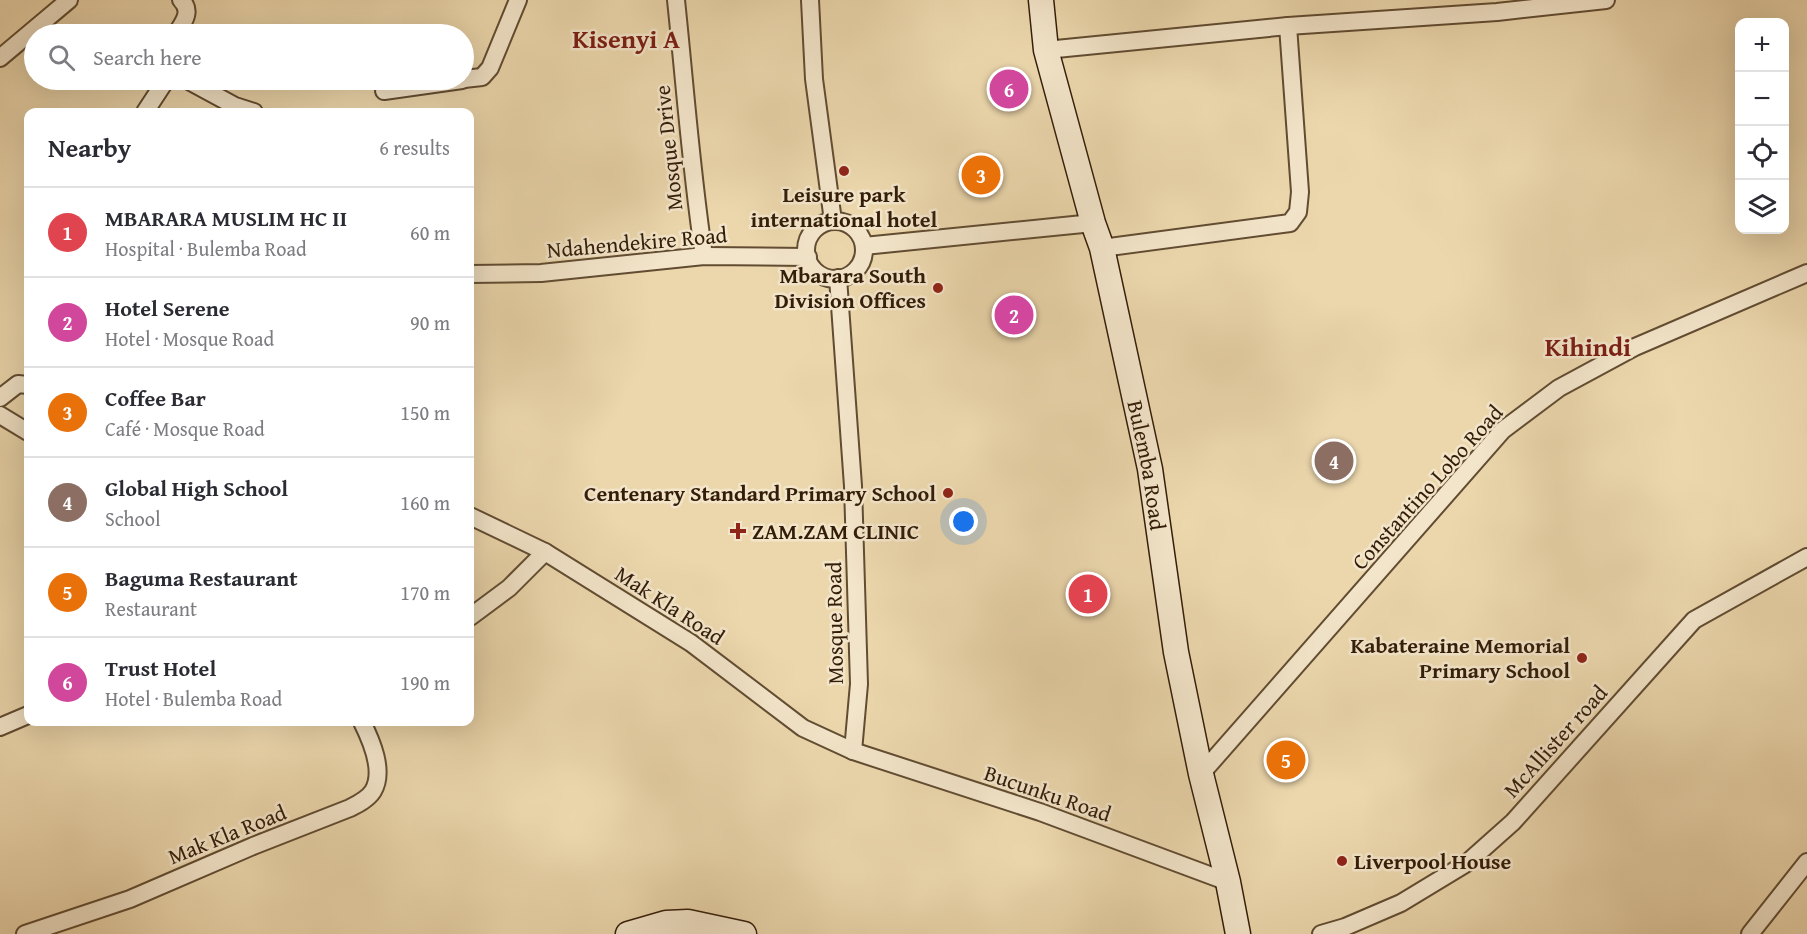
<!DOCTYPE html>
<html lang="en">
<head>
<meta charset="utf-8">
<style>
	:root { --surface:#fff; --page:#f7f7f7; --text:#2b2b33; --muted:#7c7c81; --line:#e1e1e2; --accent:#1a73e8 }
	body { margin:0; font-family:"Gentium Book Plus",serif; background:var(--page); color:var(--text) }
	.controls { position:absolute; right:18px; top:18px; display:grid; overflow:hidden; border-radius:12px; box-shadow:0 6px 24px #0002 }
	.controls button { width:54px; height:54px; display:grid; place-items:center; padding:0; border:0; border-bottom:2px solid var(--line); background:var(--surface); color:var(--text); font:30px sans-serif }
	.you { position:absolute; left:964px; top:522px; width:21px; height:21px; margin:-15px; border:4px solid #fff; border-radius:50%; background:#1a73e8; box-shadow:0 0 0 9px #1a73e833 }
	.badge { display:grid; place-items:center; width:39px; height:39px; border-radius:50%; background:var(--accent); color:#fff; font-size:20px; font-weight:700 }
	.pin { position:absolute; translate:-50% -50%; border:3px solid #fff; box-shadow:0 2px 6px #0006 }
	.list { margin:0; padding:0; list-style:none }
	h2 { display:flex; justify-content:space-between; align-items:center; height:78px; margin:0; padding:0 24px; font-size:26px }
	h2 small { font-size:20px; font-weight:400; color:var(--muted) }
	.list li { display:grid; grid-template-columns:39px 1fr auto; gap:18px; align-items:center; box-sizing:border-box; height:90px; padding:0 24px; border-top:2px solid var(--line) }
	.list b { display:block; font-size:22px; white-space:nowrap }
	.list p { margin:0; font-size:20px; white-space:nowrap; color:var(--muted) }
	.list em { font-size:20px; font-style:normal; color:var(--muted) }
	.icon { flex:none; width:33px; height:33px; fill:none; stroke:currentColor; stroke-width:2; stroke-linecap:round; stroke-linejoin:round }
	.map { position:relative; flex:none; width:1807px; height:934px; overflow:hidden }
	.search { position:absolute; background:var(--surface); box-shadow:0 6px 24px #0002; left:24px; top:24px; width:450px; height:66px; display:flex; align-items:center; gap:15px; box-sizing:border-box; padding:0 21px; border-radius:33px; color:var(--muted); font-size:22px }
	.panel { position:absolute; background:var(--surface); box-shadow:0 6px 24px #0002; left:24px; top:108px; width:450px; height:618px; border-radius:12px }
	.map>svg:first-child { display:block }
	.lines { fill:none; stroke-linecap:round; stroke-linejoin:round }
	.street-casing { stroke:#614c32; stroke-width:20 }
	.secondary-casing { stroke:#331d09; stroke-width:27 }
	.street { stroke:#f3e5ca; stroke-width:16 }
	.secondary { stroke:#f3e5ca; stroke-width:24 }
	.poi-dot { fill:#8f2418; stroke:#f3e5ca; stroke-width:2 }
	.labels { text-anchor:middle; stroke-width:5; stroke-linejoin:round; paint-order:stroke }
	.street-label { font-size:22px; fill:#331d09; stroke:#f3e5ca }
	.poi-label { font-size:22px; font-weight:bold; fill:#331d09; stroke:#f3e5ca; text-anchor:end }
	.quarter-label { font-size:26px; font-weight:bold; fill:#7a1f14; stroke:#f3e5ca }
</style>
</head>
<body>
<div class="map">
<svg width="1807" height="934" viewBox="0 0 1807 934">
	<rect width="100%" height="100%" fill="#ecd7ad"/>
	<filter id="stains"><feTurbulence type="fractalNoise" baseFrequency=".00333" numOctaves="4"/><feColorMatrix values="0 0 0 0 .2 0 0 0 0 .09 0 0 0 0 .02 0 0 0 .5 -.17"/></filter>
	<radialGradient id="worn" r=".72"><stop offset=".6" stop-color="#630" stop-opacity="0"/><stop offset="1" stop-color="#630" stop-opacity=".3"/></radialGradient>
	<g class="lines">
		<g class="street-casing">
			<g id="street">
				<path d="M 676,0 C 685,85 691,171 704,256"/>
				<path d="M 810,0 L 814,79 L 833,221"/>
				<path d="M 176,34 C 183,23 193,11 181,0"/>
				<path d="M 1046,50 L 1288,26 L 1497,12 L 1606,0"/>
				<path d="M 0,58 L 69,0"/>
				<path d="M 464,79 L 482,77 L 490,68 L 518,0"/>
				<path d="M 187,80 L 235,106 L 254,112"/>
				<path d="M 384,91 L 462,80"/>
				<path d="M 145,112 L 166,80"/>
				<circle cx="835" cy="250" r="29"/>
				<path d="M 864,246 L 1093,223"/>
				<path d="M 1102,248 L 1290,223 L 1298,212 L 1300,192 L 1288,26"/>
				<path d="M 470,274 L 541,273 L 704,256 L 808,257"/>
				<path d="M 838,278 L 853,486 L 859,684 L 853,751"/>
				<path d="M 0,398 L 18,384 L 28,385"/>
				<path d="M 0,415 L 28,432"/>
				<path d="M 470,516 L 545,552"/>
				<path d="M 470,617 L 509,588 L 545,552 L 691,643 L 803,728 L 853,751 L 1040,812 L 1228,882"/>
				<path d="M 0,727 L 28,715"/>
				<path d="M 1201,774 L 1503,430 L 1559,388 L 1635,347 L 1807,273"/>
				<path d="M 25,934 L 130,899 L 253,846 L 350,808 C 358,804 368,799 373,791 C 385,771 371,740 362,722"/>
				<path d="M 1321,934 L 1345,927 L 1401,903 L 1467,863 L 1513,822 L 1694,620 L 1807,557"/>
				<path d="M 1750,934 L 1807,862"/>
			</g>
		</g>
		<g class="secondary-casing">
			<g id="secondary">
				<path id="s1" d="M 1041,0 L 1046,50 L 1093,223 L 1102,248 L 1150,469 L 1176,652 L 1201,774 L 1228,882 L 1238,934"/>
				<path d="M 628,934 L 666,923 L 688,922 L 744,934"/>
			</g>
		</g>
		<use href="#street" class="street"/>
		<use href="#secondary" class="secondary"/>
	</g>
	<g class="poi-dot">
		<circle cx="844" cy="171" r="6"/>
		<circle cx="938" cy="288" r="6"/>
		<circle cx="948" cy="493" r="6"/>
		<path d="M735 522h6v6h6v6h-6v6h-6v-6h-6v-6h6z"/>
		<circle cx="1582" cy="658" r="6"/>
		<circle cx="1342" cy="861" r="6"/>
	</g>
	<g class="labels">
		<g class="street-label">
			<text transform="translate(668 148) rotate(-96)" y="8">Mosque Drive</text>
			<text transform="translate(637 242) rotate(-5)" y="8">Ndahendekire Road</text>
			<text dy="8" stroke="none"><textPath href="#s1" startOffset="478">Bulemba Road</textPath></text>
			<text transform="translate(1427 487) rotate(-48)" y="8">Constantino Lobo Road</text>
			<text transform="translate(670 605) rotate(33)" y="8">Mak Kla Road</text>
			<text transform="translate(834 623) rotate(-91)" y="8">Mosque Road</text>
			<text transform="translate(1555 741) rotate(-48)" y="8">McAllister road</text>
			<text transform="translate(1048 793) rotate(19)" y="8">Bucunku Road</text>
			<text transform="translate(227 834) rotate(-22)" y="8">Mak Kla Road</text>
		</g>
		<g class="poi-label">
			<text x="844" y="202" text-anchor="middle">Leisure park<tspan x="844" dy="25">international hotel</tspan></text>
			<text x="926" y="283">Mbarara South<tspan x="926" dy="25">Division Offices</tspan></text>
			<text x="936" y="501">Centenary Standard Primary School</text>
			<text x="752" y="539" text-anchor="start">ZAM.ZAM CLINIC</text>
			<text x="1570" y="653">Kabateraine Memorial<tspan x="1570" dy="25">Primary School</tspan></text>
			<text x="1354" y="869" text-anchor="start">Liverpool House</text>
		</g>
		<g class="quarter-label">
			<text x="626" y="48">Kisenyi A</text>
			<text x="1588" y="356">Kihindi</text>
		</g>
	</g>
	<rect width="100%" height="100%" filter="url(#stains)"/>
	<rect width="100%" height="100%" fill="url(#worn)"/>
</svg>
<div class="controls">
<button>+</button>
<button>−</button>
<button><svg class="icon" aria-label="locate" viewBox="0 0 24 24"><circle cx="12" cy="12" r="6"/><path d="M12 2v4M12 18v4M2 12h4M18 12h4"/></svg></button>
<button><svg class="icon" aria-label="layers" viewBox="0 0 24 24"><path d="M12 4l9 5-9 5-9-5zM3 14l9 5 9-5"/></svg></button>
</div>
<div class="you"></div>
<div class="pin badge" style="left:1088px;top:594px;background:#e0444e">1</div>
<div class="pin badge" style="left:1014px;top:315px;background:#d1479c">2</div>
<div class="pin badge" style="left:981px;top:175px;background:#e8710a">3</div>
<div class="pin badge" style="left:1334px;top:461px;background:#8d6e63">4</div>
<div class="pin badge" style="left:1286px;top:760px;background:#e8710a">5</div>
<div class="pin badge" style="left:1009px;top:89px;background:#d1479c">6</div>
<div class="search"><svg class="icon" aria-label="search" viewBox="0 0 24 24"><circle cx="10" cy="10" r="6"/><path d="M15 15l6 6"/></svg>Search here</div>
<section class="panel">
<h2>Nearby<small>6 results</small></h2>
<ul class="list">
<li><span class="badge" style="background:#e0444e">1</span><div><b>MBARARA MUSLIM HC II</b><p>Hospital · Bulemba Road</p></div><em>60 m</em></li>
<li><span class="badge" style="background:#d1479c">2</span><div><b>Hotel Serene</b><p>Hotel · Mosque Road</p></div><em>90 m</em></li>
<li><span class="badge" style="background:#e8710a">3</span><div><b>Coffee Bar</b><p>Café · Mosque Road</p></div><em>150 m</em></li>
<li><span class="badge" style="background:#8d6e63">4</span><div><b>Global High School</b><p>School</p></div><em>160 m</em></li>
<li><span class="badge" style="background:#e8710a">5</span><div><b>Baguma Restaurant</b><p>Restaurant</p></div><em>170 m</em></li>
<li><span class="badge" style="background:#d1479c">6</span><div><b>Trust Hotel</b><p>Hotel · Bulemba Road</p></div><em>190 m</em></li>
</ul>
</section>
</div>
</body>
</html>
